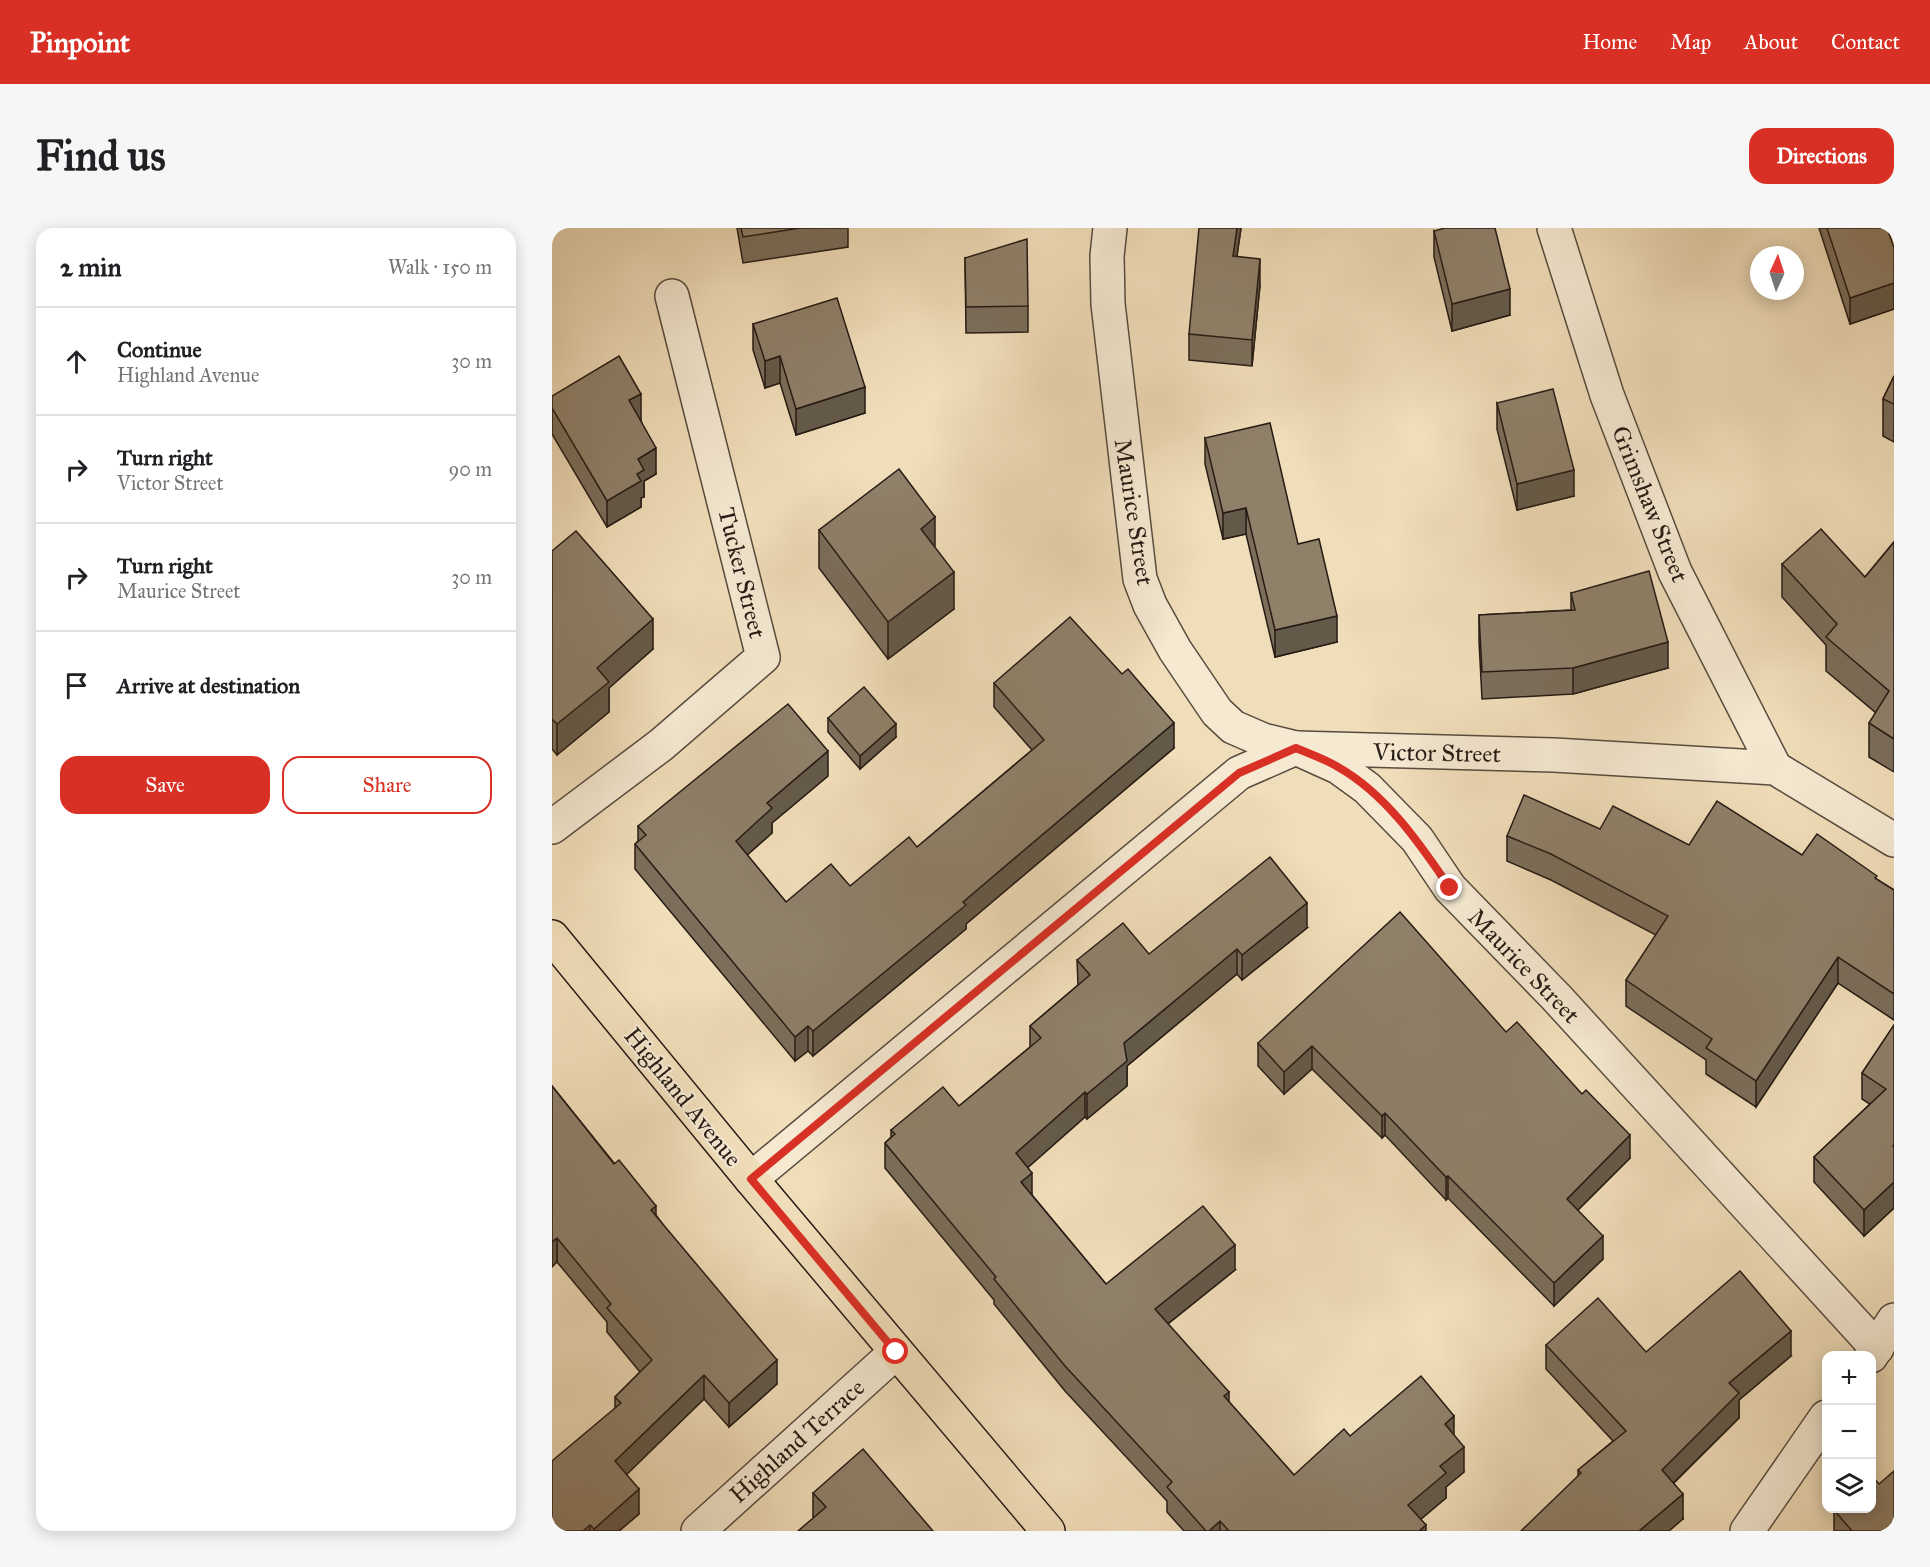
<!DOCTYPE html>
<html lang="en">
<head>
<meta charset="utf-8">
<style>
	:root { --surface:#fff; --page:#f6f6f6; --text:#202124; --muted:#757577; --line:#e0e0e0; --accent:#d93025 }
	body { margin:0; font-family:"IM FELL Great Primer",serif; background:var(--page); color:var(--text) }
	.controls { position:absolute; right:18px; bottom:18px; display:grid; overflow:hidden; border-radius:12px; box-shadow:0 3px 15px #0003 }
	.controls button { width:54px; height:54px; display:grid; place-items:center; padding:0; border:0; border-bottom:2px solid var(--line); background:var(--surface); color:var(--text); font:30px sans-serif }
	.compass { position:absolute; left:1198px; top:18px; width:54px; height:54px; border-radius:50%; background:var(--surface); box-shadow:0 3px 15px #0003; rotate:3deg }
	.stop { position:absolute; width:18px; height:18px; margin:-14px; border:4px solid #d93025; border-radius:50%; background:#fff }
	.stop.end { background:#d93025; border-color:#fff; box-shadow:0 2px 6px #0008 }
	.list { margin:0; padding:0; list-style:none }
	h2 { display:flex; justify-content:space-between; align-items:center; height:78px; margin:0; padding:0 24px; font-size:26px }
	h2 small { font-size:20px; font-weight:400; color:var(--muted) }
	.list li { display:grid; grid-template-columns:39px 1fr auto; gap:18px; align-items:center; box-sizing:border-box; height:108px; padding:0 24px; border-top:2px solid var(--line) }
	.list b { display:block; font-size:22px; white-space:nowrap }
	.list p { margin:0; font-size:20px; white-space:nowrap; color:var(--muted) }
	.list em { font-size:20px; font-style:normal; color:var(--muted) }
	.actions { display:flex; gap:12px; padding:18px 24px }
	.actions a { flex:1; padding:14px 0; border:2px solid var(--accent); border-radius:18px; text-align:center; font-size:21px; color:var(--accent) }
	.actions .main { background:var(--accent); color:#fff }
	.icon { flex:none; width:33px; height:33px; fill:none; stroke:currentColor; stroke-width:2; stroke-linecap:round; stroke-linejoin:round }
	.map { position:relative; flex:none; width:1342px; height:1303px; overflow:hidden; border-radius:18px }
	header { display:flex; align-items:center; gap:36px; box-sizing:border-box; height:84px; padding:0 30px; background:var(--accent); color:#fff }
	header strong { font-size:28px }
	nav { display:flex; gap:33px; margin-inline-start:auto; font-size:21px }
	.intro { display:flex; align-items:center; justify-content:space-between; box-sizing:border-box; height:144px; padding:0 36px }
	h1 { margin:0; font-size:42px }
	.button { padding:15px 27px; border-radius:18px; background:var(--accent); color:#fff; font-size:21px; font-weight:700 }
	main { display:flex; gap:36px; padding:0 36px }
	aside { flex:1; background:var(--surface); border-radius:18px; box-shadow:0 3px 15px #0003 }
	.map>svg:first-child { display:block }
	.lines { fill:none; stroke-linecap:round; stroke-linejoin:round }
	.minor-casing { stroke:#584c3e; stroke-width:36 }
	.major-casing { stroke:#261b15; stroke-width:36 }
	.minor { stroke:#f5e9d2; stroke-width:33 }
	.major { stroke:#f0ddb9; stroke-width:33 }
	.wall { fill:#7b6e5b; stroke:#261b15; stroke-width:1.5 }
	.shaded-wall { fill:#645a4a; stroke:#261b15; stroke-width:1.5 }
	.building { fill:#8f806a; stroke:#261b15; stroke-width:1.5 }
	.route { stroke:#d93025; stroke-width:8 }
	.labels { text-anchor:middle; stroke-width:4.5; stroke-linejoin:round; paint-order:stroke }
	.street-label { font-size:24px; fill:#261b15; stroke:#f5e9d2 }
</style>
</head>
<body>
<header>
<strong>Pinpoint</strong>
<nav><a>Home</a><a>Map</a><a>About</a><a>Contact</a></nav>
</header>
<div class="intro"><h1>Find us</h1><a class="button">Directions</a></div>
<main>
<aside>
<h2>2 min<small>Walk · 150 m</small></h2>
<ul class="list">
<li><svg class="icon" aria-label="ahead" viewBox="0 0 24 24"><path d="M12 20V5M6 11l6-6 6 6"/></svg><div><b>Continue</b><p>Highland Avenue</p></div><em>30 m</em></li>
<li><svg class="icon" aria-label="right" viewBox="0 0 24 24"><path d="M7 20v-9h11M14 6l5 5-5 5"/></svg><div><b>Turn right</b><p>Victor Street</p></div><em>90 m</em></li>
<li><svg class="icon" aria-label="right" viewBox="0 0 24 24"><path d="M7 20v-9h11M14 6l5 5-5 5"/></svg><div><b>Turn right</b><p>Maurice Street</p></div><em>30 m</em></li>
<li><svg class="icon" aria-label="arrive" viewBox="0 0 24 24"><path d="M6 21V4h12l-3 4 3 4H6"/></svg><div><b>Arrive at destination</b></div></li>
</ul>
<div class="actions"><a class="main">Save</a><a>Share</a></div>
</aside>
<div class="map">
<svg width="1342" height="1303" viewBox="0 0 1342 1303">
	<rect width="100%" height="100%" fill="#f0ddb9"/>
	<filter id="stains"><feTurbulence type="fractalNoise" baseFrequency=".00333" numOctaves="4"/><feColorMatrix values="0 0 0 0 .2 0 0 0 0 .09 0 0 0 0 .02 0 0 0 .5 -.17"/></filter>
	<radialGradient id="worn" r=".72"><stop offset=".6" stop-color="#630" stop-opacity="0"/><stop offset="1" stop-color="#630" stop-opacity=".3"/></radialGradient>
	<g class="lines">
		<g class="minor-casing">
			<g id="minor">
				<path d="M 558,0 L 555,28 L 556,76 L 588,351 L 598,377 L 623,422 L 665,484 L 681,499 L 711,512 L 744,520 L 786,539 L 815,560 L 865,611 L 898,660 L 1004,769 L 1325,1120"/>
				<path d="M 1002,0 L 1055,167 L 1123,344 L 1223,540"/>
				<path d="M 0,599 L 109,517 L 211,429 L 120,68"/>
				<path d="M 199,951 L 687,545 L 744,520 L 1002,527 L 1223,540 L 1342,612"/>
				<path d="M 1319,1128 L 1342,1092"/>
				<path d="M 146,1303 L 344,1124"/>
				<path d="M 1195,1303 L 1274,1189"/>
			</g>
		</g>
		<g class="major-casing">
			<path id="major" d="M 0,709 L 199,951 L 496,1303"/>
		</g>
		<use href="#minor" class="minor"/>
		<use href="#major" class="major"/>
	</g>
	<g class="wall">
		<path d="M 185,0 L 296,0 L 296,19 L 191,35 Z"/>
		<path d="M 689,0 L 685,28 L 708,57 L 700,138 L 637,132 L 637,106 Z"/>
		<path d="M 1267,0 L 1335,0 L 1342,20 L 1342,81 L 1298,96 Z"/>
		<path d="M 882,3 L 958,87 L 900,103 L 882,29 Z"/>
		<path d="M 413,30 L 476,78 L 476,104 L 414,105 Z"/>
		<path d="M 201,96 L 313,185 L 244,207 L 228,155 L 213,160 L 201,122 Z"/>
		<path d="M 1342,148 L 1342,214 L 1331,208 L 1331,171 Z"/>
		<path d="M 0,168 L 89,192 L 104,246 L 92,253 L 92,269 L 89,270 L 89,279 L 55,299 L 0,206 Z"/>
		<path d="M 945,175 L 1022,268 L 965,282 L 945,201 Z"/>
		<path d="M 653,210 L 746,316 L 785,414 L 723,429 L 694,306 L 671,311 L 653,236 Z"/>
		<path d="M 267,302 L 383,320 L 402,381 L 336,431 L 267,340 Z"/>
		<path d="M 1342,314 L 1342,544 L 1317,529 L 1317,495 L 1324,485 L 1274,443 L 1274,417 L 1230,369 L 1230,336 L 1313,349 Z"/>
		<path d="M 0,323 L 101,421 L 57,460 L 57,484 L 5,527 L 0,521 Z"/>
		<path d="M 1019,365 L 1116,440 L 1021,466 L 930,471 L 927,413 L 927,387 L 1019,382 Z"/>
		<path d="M 442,455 L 622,520 L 414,696 L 414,701 L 261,828 L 256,823 L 243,833 L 83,641 L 83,616 L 86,613 L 86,598 L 276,548 L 220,595 L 220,605 L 195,627 L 234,674 L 298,658 L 365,619 L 480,522 L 442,479 Z"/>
		<path d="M 276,490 L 344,509 L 308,541 L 276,504 Z"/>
		<path d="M 1048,601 L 1137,617 L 1250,627 L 1325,652 L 1342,662 L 1342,792 L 1286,755 L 1204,879 L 1154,846 L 1154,832 L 1074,778 L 1074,752 L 1104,707 L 999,652 L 955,633 L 955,608 Z"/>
		<path d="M 755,700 L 690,752 L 685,746 L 575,838 L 575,858 L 535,891 L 533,889 L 475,940 L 480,967 L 554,1056 L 683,1042 L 616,1096 L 677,1174 L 742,1247 L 798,1208 L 902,1207 L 912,1244 L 894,1259 L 894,1270 L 869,1291 L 874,1303 L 632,1303 L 615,1284 L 615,1273 L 513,1163 L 442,1076 L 442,1072 L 333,940 L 333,915 L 339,909 L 339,902 L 407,878 L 478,819 L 478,798 L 526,757 L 525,732 L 597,726 Z"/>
		<path d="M 1342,797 L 1342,980 L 1312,1008 L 1262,954 L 1262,929 L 1318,876 L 1310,871 L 1310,845 Z"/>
		<path d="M 954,804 L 1078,930 L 1026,982 L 1051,1031 L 1002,1078 L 896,970 L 894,972 L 833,907 L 830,910 L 760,841 L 732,866 L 706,838 L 706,815 Z"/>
		<path d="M 0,858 L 104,987 L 225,1156 L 177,1199 L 152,1171 L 74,1246 L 87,1286 L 67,1303 L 0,1303 L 63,1180 L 63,1169 L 88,1144 L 55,1104 L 55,1094 L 5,1034 Z"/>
		<path d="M 994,1117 L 1094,1124 L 1239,1128 L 1187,1172 L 1187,1190 L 1122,1255 L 1131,1291 L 1026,1248 L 1026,1242 L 1061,1213 L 994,1141 Z"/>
		<path d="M 1327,1256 L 1342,1303 L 1282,1303 L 1282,1282 Z"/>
		<path d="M 261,1265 L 381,1303 L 261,1289 Z"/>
	</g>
	<g class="shaded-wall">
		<path d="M 685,0 L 689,0 L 681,54 L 681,28 Z"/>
		<path d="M 708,31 L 708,57 L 700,138 L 700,112 Z"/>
		<path d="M 1342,55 L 1342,81 L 1298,96 L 1298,70 Z"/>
		<path d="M 958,61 L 958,87 L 900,103 L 900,76 Z"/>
		<path d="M 228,128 L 228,155 L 213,160 L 213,133 Z"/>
		<path d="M 313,159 L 313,185 L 244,207 L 244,181 Z"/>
		<path d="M 89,166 L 89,192 L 77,199 L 77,172 Z"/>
		<path d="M 104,220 L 104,246 L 92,253 L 92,269 L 89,270 L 89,279 L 55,299 L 55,273 L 86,231 Z"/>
		<path d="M 1022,242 L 1022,268 L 965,282 L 965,256 Z"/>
		<path d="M 694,280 L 694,306 L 671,311 L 671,285 Z"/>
		<path d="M 383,289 L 383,327 L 369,301 Z"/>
		<path d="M 402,344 L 402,381 L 336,431 L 336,394 Z"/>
		<path d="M 785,388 L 785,414 L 723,429 L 723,402 Z"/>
		<path d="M 101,391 L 101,421 L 57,460 L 57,484 L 5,527 L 5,496 L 45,440 Z"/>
		<path d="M 1116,414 L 1116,440 L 1021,466 L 1021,440 Z"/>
		<path d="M 622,495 L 622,520 L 414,696 L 414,701 L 261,828 L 261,803 L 411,674 Z"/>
		<path d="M 344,496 L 344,509 L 308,541 L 308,528 Z"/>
		<path d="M 276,523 L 276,548 L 220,595 L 220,605 L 184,637 L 184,613 L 215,575 Z"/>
		<path d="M 755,675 L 755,700 L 690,752 L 690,727 Z"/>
		<path d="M 685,721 L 685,746 L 575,838 L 575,858 L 535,891 L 535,866 L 572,815 Z"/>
		<path d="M 1286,729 L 1286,755 L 1204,879 L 1204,853 Z"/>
		<path d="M 256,798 L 256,823 L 243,833 L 243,809 Z"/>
		<path d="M 760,818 L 760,841 L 732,866 L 732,844 Z"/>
		<path d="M 533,864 L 533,889 L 464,950 L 464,925 Z"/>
		<path d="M 833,885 L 833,907 L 830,910 L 830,888 Z"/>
		<path d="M 1078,907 L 1078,930 L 1015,993 L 1015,971 Z"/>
		<path d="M 480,945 L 480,970 L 469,954 Z"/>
		<path d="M 896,948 L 896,970 L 894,972 L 894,949 Z"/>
		<path d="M 1342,954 L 1342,980 L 1312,1008 L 1312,982 Z"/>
		<path d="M 104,978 L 104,1002 L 99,982 Z"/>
		<path d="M 1051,1008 L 1051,1031 L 1002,1078 L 1002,1055 Z"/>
		<path d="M 5,1010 L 5,1034 L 0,1039 L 0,1014 Z"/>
		<path d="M 683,1017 L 683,1042 L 603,1106 L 603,1081 Z"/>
		<path d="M 1239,1103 L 1239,1128 L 1187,1172 L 1187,1190 L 1110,1266 L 1110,1242 L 1177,1155 Z"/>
		<path d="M 225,1132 L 225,1156 L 177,1199 L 177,1175 Z"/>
		<path d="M 152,1147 L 152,1171 L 63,1258 L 63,1233 Z"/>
		<path d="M 677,1164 L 677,1189 L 672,1168 Z"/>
		<path d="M 902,1188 L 902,1213 L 893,1196 Z"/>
		<path d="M 912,1219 L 912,1244 L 894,1259 L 894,1270 L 856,1302 L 856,1277 L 888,1238 Z"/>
		<path d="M 87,1261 L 87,1286 L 67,1303 L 42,1303 L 42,1301 Z"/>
		<path d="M 1131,1266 L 1131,1291 L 1117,1303 L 1087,1303 Z"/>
		<path d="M 668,1293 L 668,1303 L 657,1303 Z"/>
		<path d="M 38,1297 L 38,1303 L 31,1303 Z"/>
		<path d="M 874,1297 L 874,1303 L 867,1303 Z"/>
	</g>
	<g class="building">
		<path d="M 189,0 L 248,0 L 191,9 Z"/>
		<path d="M 647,0 L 685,0 L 681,28 L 708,31 L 700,112 L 637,106 Z"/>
		<path d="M 893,0 L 943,0 L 958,61 L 900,76 L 882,3 Z"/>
		<path d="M 1275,0 L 1335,0 L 1342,20 L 1342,55 L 1298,70 Z"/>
		<path d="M 475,11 L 476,78 L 414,79 L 413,30 Z"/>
		<path d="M 285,70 L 313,159 L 244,181 L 228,128 L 213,133 L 201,96 Z"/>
		<path d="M 67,128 L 89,166 L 77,172 L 104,220 L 86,231 L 92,242 L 85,246 L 89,253 L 55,273 L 0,180 L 0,168 Z"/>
		<path d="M 1342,148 L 1342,176 L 1331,171 Z"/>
		<path d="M 1001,161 L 1022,242 L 965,256 L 945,175 Z"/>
		<path d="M 718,195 L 746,316 L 767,311 L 785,388 L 723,402 L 694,280 L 671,285 L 653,210 Z"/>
		<path d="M 347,241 L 383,289 L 369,301 L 402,344 L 336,394 L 267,302 Z"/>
		<path d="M 1269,301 L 1313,349 L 1342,314 L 1342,511 L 1317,495 L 1337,463 L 1274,409 L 1285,396 L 1230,336 Z"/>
		<path d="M 24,303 L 101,391 L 45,440 L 57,454 L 5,496 L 0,491 L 0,323 Z"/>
		<path d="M 1097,343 L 1116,414 L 1021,440 L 930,444 L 927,387 L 1023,382 L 1019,365 Z"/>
		<path d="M 518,389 L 570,446 L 576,441 L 622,495 L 411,674 L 414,677 L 261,803 L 256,798 L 243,809 L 83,616 L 94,607 L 86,598 L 236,476 L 276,523 L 215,575 L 220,580 L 184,613 L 234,674 L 279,636 L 298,658 L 357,609 L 365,619 L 492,512 L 442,455 Z"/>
		<path d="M 312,459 L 344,496 L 308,528 L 276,490 Z"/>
		<path d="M 972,567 L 1048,601 L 1061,578 L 1137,617 L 1165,573 L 1250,627 L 1265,606 L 1325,648 L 1323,650 L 1342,662 L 1342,766 L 1286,729 L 1204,853 L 1154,820 L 1160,811 L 1074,752 L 1116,688 L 999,626 L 955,608 Z"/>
		<path d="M 718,629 L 755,675 L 690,727 L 685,721 L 572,815 L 575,833 L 535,866 L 533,864 L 464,925 L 480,945 L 469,954 L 554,1056 L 651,978 L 683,1017 L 603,1081 L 677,1164 L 672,1168 L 742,1247 L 792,1201 L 798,1208 L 869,1148 L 902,1188 L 893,1196 L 912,1219 L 888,1238 L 894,1245 L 856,1277 L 874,1297 L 867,1303 L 677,1303 L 668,1293 L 657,1303 L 654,1303 L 615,1259 L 620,1254 L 513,1138 L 442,1051 L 444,1049 L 333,915 L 343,906 L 339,902 L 391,859 L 407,878 L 489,810 L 478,798 L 538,747 L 525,732 L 571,695 L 597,726 Z"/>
		<path d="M 848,684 L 954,804 L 965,794 L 1030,866 L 1034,862 L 1078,907 L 1015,971 L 1051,1008 L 1002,1055 L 896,948 L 894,949 L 833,885 L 830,888 L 760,818 L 732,844 L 706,815 Z"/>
		<path d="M 1342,797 L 1342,916 L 1341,918 L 1342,919 L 1342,954 L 1312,982 L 1262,929 L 1334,861 L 1310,845 Z"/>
		<path d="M 0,858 L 62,936 L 67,932 L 104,978 L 99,982 L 225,1132 L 177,1175 L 152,1147 L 63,1233 L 87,1261 L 42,1301 L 38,1297 L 31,1303 L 0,1303 L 0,1233 L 69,1175 L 63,1169 L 100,1132 L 55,1080 L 59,1076 L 5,1010 L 0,1014 Z"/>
		<path d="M 1188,1043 L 1239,1103 L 1177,1155 L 1187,1165 L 1110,1242 L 1131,1266 L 1087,1303 L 969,1303 L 1029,1245 L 1026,1242 L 1074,1203 L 994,1117 L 1046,1070 L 1094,1124 Z"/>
		<path d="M 311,1221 L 381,1303 L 246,1303 L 274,1279 L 261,1265 Z"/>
		<path d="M 1342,1243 L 1342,1303 L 1300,1303 L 1282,1282 L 1283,1281 L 1320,1281 L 1320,1250 L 1321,1249 L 1327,1256 Z"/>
	</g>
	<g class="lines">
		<path class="route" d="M 344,1124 L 199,951 L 687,545 L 744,520 C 758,526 773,531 786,539 C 834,566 868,616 898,660"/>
	</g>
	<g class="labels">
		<g class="street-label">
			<text transform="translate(1098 276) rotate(68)" y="8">Grimshaw Street</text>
			<text transform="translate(582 284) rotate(81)" y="8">Maurice Street</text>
			<text transform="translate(190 345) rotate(76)" y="8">Tucker Street</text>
			<text transform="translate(885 525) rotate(1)" y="8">Victor Street</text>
			<text transform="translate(972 738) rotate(46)" y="8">Maurice Street</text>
			<text transform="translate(131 869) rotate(51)" y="8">Highland Avenue</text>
			<text transform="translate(245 1213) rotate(-42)" y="8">Highland Terrace</text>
		</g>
	</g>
	<rect width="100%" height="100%" filter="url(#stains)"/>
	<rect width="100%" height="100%" fill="url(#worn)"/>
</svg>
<div class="controls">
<button>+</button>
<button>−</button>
<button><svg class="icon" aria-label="layers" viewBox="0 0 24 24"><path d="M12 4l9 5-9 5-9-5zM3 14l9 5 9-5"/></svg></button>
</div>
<svg class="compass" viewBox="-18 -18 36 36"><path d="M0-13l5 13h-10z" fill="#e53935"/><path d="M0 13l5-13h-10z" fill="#757577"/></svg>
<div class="stop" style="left:344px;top:1124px"></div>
<div class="stop end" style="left:898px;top:660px"></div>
</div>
</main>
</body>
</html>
